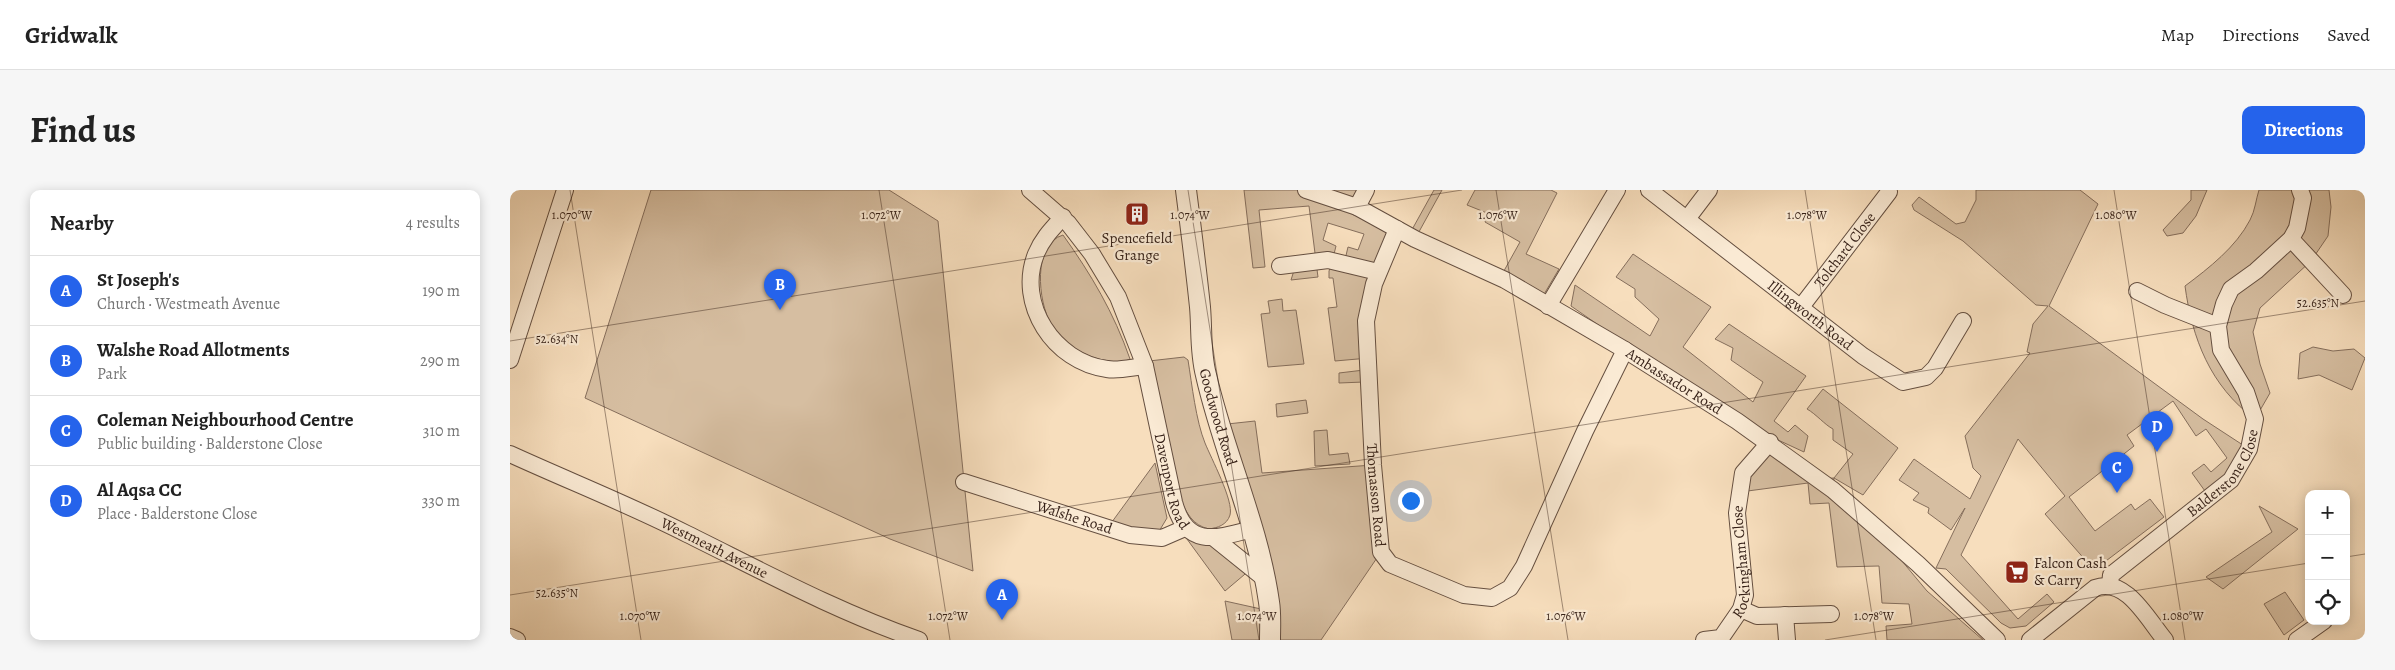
<!DOCTYPE html>
<html lang="en">
<head>
<meta charset="utf-8">
<style>
	:root { --surface:#fff; --page:#f6f6f6; --text:#222; --muted:#767676; --line:#e0e0e0; --accent:#2563eb }
	body { margin:0; font-family:Alegreya,serif; background:var(--page); color:var(--text) }
	.controls { position:absolute; right:15px; bottom:15px; display:grid; overflow:hidden; border-radius:10px; box-shadow:0 2px 12px #0003 }
	.controls button { width:45px; height:45px; display:grid; place-items:center; padding:0; border:0; border-bottom:1px solid var(--line); background:var(--surface); color:var(--text); font:25px sans-serif }
	.you { position:absolute; left:900px; top:310px; width:18px; height:18px; margin:-12px; border:4px solid #fff; border-radius:50%; background:#1a73e8; box-shadow:0 0 0 8px #1a73e833 }
	.badge { display:grid; place-items:center; width:32px; height:32px; border-radius:50%; background:var(--accent); color:#fff; font-size:16px; font-weight:700 }
	.pin { position:absolute; translate:-50% -41px; filter:drop-shadow(0 1px 2px #0008) }
	.pin::after { content:''; position:absolute; top:26px; width:18px; height:15px; background:inherit; clip-path:polygon(0 0,100% 0,50% 100%) }
	.list { margin:0; padding:0; list-style:none }
	h2 { display:flex; justify-content:space-between; align-items:center; height:65px; margin:0; padding:0 20px; font-size:21px }
	h2 small { font-size:16px; font-weight:400; color:var(--muted) }
	.list li { display:grid; grid-template-columns:32px 1fr auto; gap:15px; align-items:center; box-sizing:border-box; height:70px; padding:0 20px; border-top:1px solid var(--line) }
	.list b { display:block; font-size:19px; white-space:nowrap }
	.list p { margin:0; font-size:16px; white-space:nowrap; color:var(--muted) }
	.list em { font-size:16px; font-style:normal; color:var(--muted) }
	.icon { flex:none; width:28px; height:28px; fill:none; stroke:currentColor; stroke-width:2; stroke-linecap:round; stroke-linejoin:round }
	.map { position:relative; flex:none; width:1855px; height:450px; overflow:hidden; border-radius:10px }
	header { display:flex; align-items:center; gap:30px; box-sizing:border-box; height:70px; padding:0 25px; background:var(--surface); border-bottom:1px solid var(--line) }
	header strong { font-size:24px }
	nav { display:flex; gap:28px; margin-inline-start:auto; font-size:18px }
	.intro { display:flex; align-items:center; justify-content:space-between; box-sizing:border-box; height:120px; padding:0 30px }
	h1 { margin:0; font-size:35px }
	.button { padding:12px 22px; border-radius:10px; background:var(--accent); color:#fff; font-size:18px; font-weight:700 }
	main { display:flex; gap:30px; padding:0 30px }
	aside { flex:1; background:var(--surface); border-radius:10px; box-shadow:0 2px 12px #0003 }
	.map>svg:first-child { display:block }
	.green { fill:#d6bea1; stroke:#856e5c }
	.lines { fill:none; stroke-linecap:round; stroke-linejoin:round }
	.minor-casing { stroke:#654f40; stroke-width:18 }
	.tertiary-casing { stroke:#654f40; stroke-width:22 }
	.minor { stroke:#faead4; stroke-width:16 }
	.tertiary { stroke:#faead4; stroke-width:20 }
	.ticks { fill:none; stroke:#341f16; stroke-width:1; stroke-opacity:0.45 }
	.labels { text-anchor:middle; stroke-width:4.5; stroke-linejoin:round; paint-order:stroke }
	.poi-label { font-size:15px; fill:#341f16; stroke:#faead4 }
	.street-label { font-size:15px; fill:#341f16; stroke:#faead4 }
	.ticks-label { font-size:12px; text-anchor:middle; fill:#341f16; stroke:#faead4; stroke-width:4.5; stroke-linejoin:round; paint-order:stroke }
</style>
</head>
<body>
<header>
<strong>Gridwalk</strong>
<nav><a>Map</a><a>Directions</a><a>Saved</a></nav>
</header>
<div class="intro"><h1>Find us</h1><a class="button">Directions</a></div>
<main>
<aside>
<h2>Nearby<small>4 results</small></h2>
<ul class="list">
<li><span class="badge">A</span><div><b>St Joseph's</b><p>Church · Westmeath Avenue</p></div><em>190 m</em></li>
<li><span class="badge">B</span><div><b>Walshe Road Allotments</b><p>Park</p></div><em>290 m</em></li>
<li><span class="badge">C</span><div><b>Coleman Neighbourhood Centre</b><p>Public building · Balderstone Close</p></div><em>310 m</em></li>
<li><span class="badge">D</span><div><b>Al Aqsa CC</b><p>Place · Balderstone Close</p></div><em>330 m</em></li>
</ul>
</aside>
<div class="map">
<svg width="1855" height="450" viewBox="0 0 1855 450">
	<rect width="100%" height="100%" fill="#f7debd"/>
	<filter id="stains"><feTurbulence type="fractalNoise" baseFrequency=".004" numOctaves="4"/><feColorMatrix values="0 0 0 0 .2 0 0 0 0 .09 0 0 0 0 .02 0 0 0 .5 -.17"/></filter>
	<radialGradient id="worn" r=".72"><stop offset=".6" stop-color="#630" stop-opacity="0"/><stop offset="1" stop-color="#630" stop-opacity=".3"/></radialGradient>
	<g class="green">
		<path d="M 141,0 L 379,0 L 428,31 L 463,381 L 380,349 L 75,208 Z"/>
		<path d="M 734,0 L 856,0 L 847,17 L 887,39 L 868,82 L 859,168 L 825,171 L 818,118 L 827,117 L 823,88 L 819,88 L 819,81 L 823,71 L 834,74 L 838,57 L 848,60 L 854,44 L 818,33 L 813,50 L 826,56 L 824,64 L 806,72 L 808,87 L 781,90 L 786,74 L 806,71 L 799,16 L 749,20 L 755,77 L 743,78 Z"/>
		<path d="M 924,0 L 932,0 L 905,49 L 899,45 Z"/>
		<path d="M 965,0 L 1041,0 L 1047,3 L 1016,64 L 1049,79 L 1030,111 L 990,88 L 1010,52 L 975,32 L 977,23 L 957,15 Z"/>
		<path d="M 1466,0 L 1570,0 L 1588,14 L 1539,116 L 1693,229 L 1739,259 L 1700,308 L 1682,283 L 1694,274 L 1701,282 L 1717,268 L 1696,239 L 1686,246 L 1663,211 L 1617,245 L 1624,256 L 1559,307 L 1585,341 L 1621,314 L 1625,320 L 1640,309 L 1654,327 L 1584,380 L 1535,324 L 1555,306 L 1508,249 L 1451,365 L 1508,429 L 1537,404 L 1544,412 L 1516,436 L 1500,438 L 1491,433 L 1436,379 L 1426,378 L 1455,318 L 1441,340 L 1418,323 L 1419,318 L 1403,310 L 1409,303 L 1389,290 L 1404,269 L 1460,309 L 1471,286 L 1463,278 L 1455,246 L 1520,163 L 1517,162 L 1523,134 L 1538,116 L 1526,115 L 1453,51 L 1404,20 L 1402,15 L 1409,7 L 1446,34 L 1455,32 L 1466,10 Z"/>
		<path d="M 1681,0 L 1697,0 L 1686,26 L 1673,43 L 1657,46 L 1653,40 L 1681,10 Z"/>
		<path d="M 1749,0 L 1819,0 L 1821,17 L 1818,46 L 1801,71 L 1750,118 L 1743,142 L 1750,174 L 1760,203 L 1745,229 C 1700,196 1682,148 1675,96 C 1699,78 1726,57 1740,30 C 1745,21 1746,9 1749,0 Z"/>
		<path d="M 553,45 C 581,84 604,123 620,169 C 611,174 604,172 594,170 C 574,167 551,152 541,134 C 528,112 522,54 553,45 Z"/>
		<path d="M 1123,64 L 1201,117 L 1173,157 L 1243,212 L 1253,192 L 1221,170 L 1223,158 L 1205,149 L 1219,134 L 1296,186 L 1264,231 L 1278,242 L 1285,235 L 1298,246 L 1294,262 L 1227,231 L 1061,116 L 1065,95 L 1140,146 L 1149,129 L 1125,107 L 1125,99 L 1106,87 Z"/>
		<path d="M 772,109 L 773,121 L 786,120 L 794,174 L 758,177 L 751,124 L 760,123 L 758,111 Z"/>
		<path d="M 1803,157 L 1823,161 L 1844,159 L 1855,168 L 1842,200 L 1809,185 L 1788,189 L 1790,163 Z"/>
		<path d="M 674,167 L 678,170 C 682,195 686,231 695,253 C 701,268 724,311 720,325 C 717,335 707,338 699,339 C 682,335 677,323 670,309 L 639,171 Z"/>
		<path d="M 854,180 L 854,192 L 829,193 L 829,183 Z"/>
		<path d="M 1313,199 L 1388,258 L 1353,305 L 1324,288 L 1323,300 L 1361,334 L 1417,401 L 1473,450 L 1377,450 L 1376,436 L 1402,434 L 1399,414 L 1372,413 L 1369,376 L 1327,377 L 1319,313 L 1300,314 L 1298,293 L 1230,302 L 1260,252 L 1309,289 L 1324,288 L 1343,264 L 1323,250 L 1323,239 C 1315,235 1306,224 1297,219 Z"/>
		<path d="M 796,210 L 798,223 L 767,227 L 766,214 Z"/>
		<path d="M 745,231 L 752,283 L 863,275 L 871,362 L 811,450 L 763,450 L 708,235 Z"/>
		<path d="M 817,240 L 819,265 L 838,263 L 840,274 L 805,276 L 804,241 Z"/>
		<path d="M 645,273 L 657,328 L 645,348 L 599,336 Z"/>
		<path d="M 1749,316 L 1788,339 L 1713,399 L 1696,387 L 1762,342 Z"/>
		<path d="M 674,345 L 715,360 L 741,379 L 715,401 Z"/>
		<path d="M 1775,402 L 1794,430 L 1774,445 L 1754,414 Z"/>
		<path d="M 715,411 L 751,419 L 752,450 L 722,450 Z"/>
	</g>
	<g class="lines">
		<g class="minor-casing">
			<g id="minor">
				<path id="s1" d="M 520,0 L 558,33 L 582,64 L 608,107 L 635,176 L 664,312 C 676,358 705,349 742,339"/>
				<path id="s2" d="M 796,0 L 847,17 L 905,49 L 995,90 L 1115,160 L 1227,231 L 1323,300 L 1408,374 L 1487,450"/>
				<path id="s3" d="M 1139,0 L 1353,166 L 1393,192 L 1416,187 L 1425,178 L 1453,131"/>
				<path d="M 847,17 L 856,0"/>
				<path d="M 553,27 C 542,39 532,49 526,64 C 506,114 544,172 597,179 C 609,181 623,177 635,176"/>
				<path d="M 1177,29 L 1199,0"/>
				<path id="s4" d="M 887,39 L 864,94 L 856,131 L 863,275 L 871,362 L 880,374 L 954,405 L 982,408 L 1000,398 L 1014,376 L 1075,241 L 1115,160"/>
				<path d="M 1781,49 L 1833,105"/>
				<path d="M 770,76 L 818,70 L 868,82"/>
				<path d="M 1627,101 L 1655,115 L 1708,136"/>
				<path d="M 1038,116 L 1107,0"/>
				<path id="s5" d="M 1291,117 L 1379,2"/>
				<path d="M 0,170 L 55,0"/>
				<path id="s6" d="M 0,264 C 59,291 120,315 177,344 C 254,382 328,422 409,450"/>
				<path id="s7" d="M 454,292 L 620,345 L 652,348 L 675,338"/>
				<path d="M 704,348 L 755,389"/>
				<path id="s8" d="M 1600,395 L 1601,385 L 1721,290 L 1739,259 L 1745,229 L 1736,202 L 1711,160 L 1708,136 L 1714,114 L 1721,99 L 1746,81 L 1781,49 L 1787,38 L 1793,8 L 1790,0"/>
				<path d="M 1231,419 L 1247,426 L 1321,424"/>
				<path d="M 1275,425 L 1277,450"/>
				<path d="M 0,447 L 7,450"/>
				<path id="s9" d="M 1194,450 L 1211,448 L 1231,419 L 1235,405 L 1227,323 L 1233,283 L 1260,252"/>
				<path d="M 1520,450 L 1585,398 C 1616,386 1638,430 1655,450"/>
				<path d="M 1787,450 L 1814,431"/>
			</g>
		</g>
		<g class="tertiary-casing">
			<g id="tertiary">
				<path id="s10" d="M 676,0 C 681,39 686,78 690,117 C 692,140 690,162 696,185 C 713,261 748,334 759,412 C 761,424 760,438 760,450"/>
			</g>
		</g>
		<use href="#minor" class="minor"/>
		<use href="#tertiary" class="tertiary"/>
	</g>
	<path class="ticks" d="M 60,0 L 131,450M 369,0 L 440,450M 678,0 L 749,450M 986,0 L 1058,450M 1295,0 L 1366,450M 1604,0 L 1675,450M 0,151 L 952,0M 1836,367 L 1855,364M 0,405 L 1855,111M 1315,450 L 1799,373"/>
	<defs>
		<g id="building-square" transform="scale(1.25)"><rect x="-9" y="-9" width="18" height="18" rx="4" fill="#8f2418" stroke="#faead4"/><path d="M-4-6H4V6H1V3H-1V6H-4ZM-2.5-4.3h1.7v1.8h-1.7ZM.8-4.3h1.7v1.8H.8ZM-2.5-1h1.7V.8h-1.7ZM.8-1h1.7V.8H.8Z" fill="#fff"/></g>
		<g id="supermarket-square" transform="scale(1.25)"><rect x="-9" y="-9" width="18" height="18" rx="4" fill="#8f2418" stroke="#faead4"/><path d="M-6-5.5h2.5l.6 2H6L4.5 2H-2.5L-4.4-4H-6ZM-1.5 3.2a1.3 1.3 0 1 0 .1 0ZM3 3.2a1.3 1.3 0 1 0 .1 0Z" fill="#fff"/></g>
	</defs>
	<g fill-rule="evenodd">
		<use href="#building-square" x="627" y="24"/>
		<use href="#supermarket-square" x="1507" y="382"/>
	</g>
	<g class="labels">
		<g class="poi-label">
			<text x="627" y="53">Spencefield<tspan x="627" dy="17">Grange</tspan></text>
			<text x="1524" y="378" text-anchor="start">Falcon Cash<tspan x="1524" dy="17">&amp; Carry</tspan></text>
		</g>
		<g class="street-label">
			<text dy="5" stroke="none"><textPath href="#s5" startOffset="72">Tolchard Close</textPath></text>
			<text dy="5" stroke="none"><textPath href="#s3" startOffset="204">Illingworth Road</textPath></text>
			<text dy="5" stroke="none"><textPath href="#s2" startOffset="416">Ambassador Road</textPath></text>
			<text dy="5" stroke="none"><textPath href="#s10" startOffset="230">Goodwood Road</textPath></text>
			<text dy="5" stroke="none"><textPath href="#s8" startOffset="164">Balderstone Close</textPath></text>
			<text dy="5" stroke="none"><textPath href="#s1" startOffset="332">Davenport Road</textPath></text>
			<text dy="5" stroke="none"><textPath href="#s4" startOffset="272">Thomasson Road</textPath></text>
			<text dy="5" stroke="none"><textPath href="#s7" startOffset="116">Walshe Road</textPath></text>
			<text dy="5" stroke="none"><textPath href="#s6" startOffset="225">Westmeath Avenue</textPath></text>
			<text dy="5" stroke="none"><textPath href="#s9" startOffset="100">Rockingham Close</textPath></text>
		</g>
	</g>
	<g class="ticks-label">
		<text x="62" y="29">1.070°W</text>
		<text x="371" y="29">1.072°W</text>
		<text x="988" y="29">1.076°W</text>
		<text x="1297" y="29">1.078°W</text>
		<text x="680" y="29">1.074°W</text>
		<text x="1606" y="29">1.080°W</text>
		<text x="1808" y="117">52.635°N</text>
		<text x="47" y="153">52.634°N</text>
		<text x="47" y="407">52.635°N</text>
		<text x="130" y="430">1.070°W</text>
		<text x="438" y="430">1.072°W</text>
		<text x="747" y="430">1.074°W</text>
		<text x="1056" y="430">1.076°W</text>
		<text x="1364" y="430">1.078°W</text>
		<text x="1673" y="430">1.080°W</text>
	</g>
	<rect width="100%" height="100%" filter="url(#stains)"/>
	<rect width="100%" height="100%" fill="url(#worn)"/>
</svg>
<div class="controls">
<button>+</button>
<button>−</button>
<button><svg class="icon" aria-label="locate" viewBox="0 0 24 24"><circle cx="12" cy="12" r="6"/><path d="M12 2v4M12 18v4M2 12h4M18 12h4"/></svg></button>
</div>
<div class="you"></div>
<div class="pin badge" style="left:492px;top:430px">A</div>
<div class="pin badge" style="left:270px;top:120px">B</div>
<div class="pin badge" style="left:1607px;top:303px">C</div>
<div class="pin badge" style="left:1647px;top:262px">D</div>
</div>
</main>
</body>
</html>
